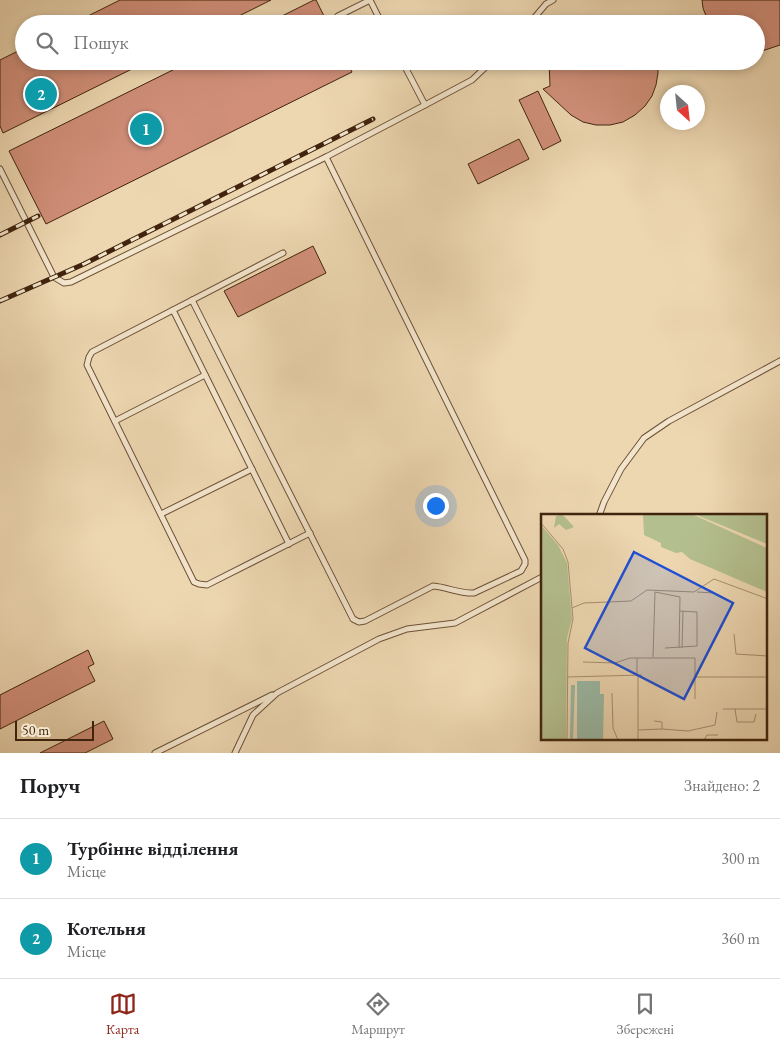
<!DOCTYPE html>
<html lang="uk">
<head>
<meta charset="utf-8">
<style>
	:root { --surface:#fff; --page:#f6f6f6; --text:#202124; --muted:#757577; --line:#e0e0e0; --accent:#8f2418 }
	body { margin:0; font-family:"EB Garamond",serif; background:var(--page); color:var(--text) }
	.compass { position:absolute; left:660px; top:85px; width:45px; height:45px; border-radius:50%; background:var(--surface); box-shadow:0 2px 8px #0003; rotate:153deg }
	.scale { position:absolute; left:15px; bottom:12px; width:79px; box-sizing:border-box; padding-left:5px; border:2px solid #41240e; border-top:0; font-size:14px; line-height:18px; white-space:nowrap; color:#41240e; -webkit-text-stroke:4px #f3e5cc; paint-order:stroke }
	.you { position:absolute; left:435px; top:505px; width:18px; height:18px; margin:-12px; border:4px solid #fff; border-radius:50%; background:#1a73e8; box-shadow:0 0 0 8px #1a73e833 }
	.badge { display:grid; place-items:center; width:32px; height:32px; border-radius:50%; background:var(--accent); color:#fff; font-size:16px; font-weight:700 }
	.pin { position:absolute; translate:-50% -50%; border:2px solid #fff; box-shadow:0 1px 5px #0006 }
	.list { margin:0; padding:0; list-style:none }
	h2 { display:flex; justify-content:space-between; align-items:center; height:65px; margin:0; padding:0 20px; font-size:21px }
	h2 small { font-size:16px; font-weight:400; color:var(--muted) }
	.list li { display:grid; grid-template-columns:32px 1fr auto; gap:15px; align-items:center; box-sizing:border-box; height:80px; padding:0 20px; border-top:1px solid var(--line) }
	.list b { display:block; font-size:19px; white-space:nowrap }
	.list p { margin:0; font-size:16px; white-space:nowrap; color:var(--muted) }
	.list em { font-size:16px; font-style:normal; color:var(--muted) }
	.icon { flex:none; width:28px; height:28px; fill:none; stroke:currentColor; stroke-width:2; stroke-linecap:round; stroke-linejoin:round }
	.map { position:relative; flex:none; width:780px; height:753px; overflow:hidden }
	.search { position:absolute; background:var(--surface); box-shadow:0 2px 8px #0003; left:15px; right:15px; top:15px; height:55px; display:flex; align-items:center; gap:12px; box-sizing:border-box; padding:0 18px; border-radius:28px; color:var(--muted); font-size:19px }
	.sheet { height:225px; background:var(--surface) }
	nav { display:flex; justify-content:space-around; align-items:center; box-sizing:border-box; height:70px; border-top:1px solid var(--line); background:var(--surface); font-size:14px; color:var(--muted) }
	nav a { display:grid; justify-items:center; gap:2px }
	nav .on { color:var(--accent) }
	.map>svg:first-child { display:block }
	.building { fill:#d18f7a; stroke:#41240e }
	.lines { fill:none; stroke-linecap:round; stroke-linejoin:round }
	.lane-casing { stroke:#6c5137; stroke-width:7 }
	.lane { stroke:#f3e5cc; stroke-width:5 }
	.rail-casing { stroke:#41240e; stroke-width:5 }
	.rail { stroke:#f3e5cc; stroke-width:3; stroke-dasharray:9; stroke-linecap:butt }
	.inset-road { fill:none; stroke:#a88f70; stroke-width:1 }
	.view { fill:#1d4ed8; fill-opacity:0.15; stroke:#1d4ed8; stroke-width:2.5 }
	.inset-edge { fill:none; stroke:#41240e; stroke-width:2.5 }
</style>
</head>
<body>
<div class="map">
<svg width="780" height="753" viewBox="0 0 780 753">
	<rect width="100%" height="100%" fill="#edd7b1"/>
	<filter id="stains"><feTurbulence type="fractalNoise" baseFrequency=".004" numOctaves="4"/><feColorMatrix values="0 0 0 0 .2 0 0 0 0 .09 0 0 0 0 .02 0 0 0 .5 -.17"/></filter>
	<radialGradient id="worn" r=".72"><stop offset=".6" stop-color="#630" stop-opacity="0"/><stop offset="1" stop-color="#630" stop-opacity=".3"/></radialGradient>
	<g class="building">
		<path d="M 120,0 L 271,0 L 223,24 L 72,24 Z"/>
		<path d="M 316,0 L 328,24 L 266,24 L 314,0 Z"/>
		<path d="M 702,0 L 780,0 L 780,45 L 762,51 L 756,51 L 756,24 L 709,24 L 703,8 Z"/>
		<path d="M 598,16 L 609,16 L 629,20 L 629,24 L 578,24 L 577,20 Z"/>
		<path d="M 24,48 L 24,61 L 148,61 L 3,133 L 0,126 L 0,60 Z"/>
		<path d="M 191,61 L 346,61 L 352,72 L 46,224 L 9,151 Z"/>
		<path d="M 549,61 L 658,61 L 658,73 L 656,85 L 652,96 L 645,106 L 635,115 L 623,122 L 610,125 L 596,125 L 583,122 L 571,115 L 543,89 L 550,86 Z"/>
		<path d="M 538,91 L 561,141 L 543,150 L 519,100 Z"/>
		<path d="M 519,139 L 529,159 L 478,184 L 468,164 Z"/>
		<path d="M 313,246 L 326,273 L 238,317 L 224,291 Z"/>
		<path d="M 88,650 L 94,664 L 88,667 L 95,681 L 0,729 L 0,695 Z"/>
		<path d="M 104,721 L 113,739 L 85,753 L 40,753 Z"/>
	</g>
	<g class="lines">
		<g class="lane-casing">
			<g id="lane">
				<path d="M 370,0 L 382,24"/>
				<path d="M 338,16 L 370,0"/>
				<path d="M 529,24 L 546,4 L 553,0"/>
				<path d="M 402,61 L 425,105"/>
				<path d="M 0,169 L 54,277 L 64,283 L 71,282 L 326,157 L 425,105 L 472,80 L 492,61"/>
				<path d="M 283,253 L 92,352 L 89,357 L 87,365 L 194,582 L 199,584 L 207,585 L 310,533"/>
				<path d="M 192,300 L 353,619 L 359,622 L 365,621 L 433,586 C 447,587 460,594 474,593 L 521,571 L 525,564 L 525,560 L 326,157"/>
				<path d="M 173,310 L 289,544"/>
				<path d="M 115,421 L 205,375"/>
				<path d="M 161,514 L 252,469"/>
				<path d="M 599,516 L 604,502 L 621,469 L 644,438 L 669,421 L 780,361"/>
				<path d="M 155,753 L 272,695"/>
				<path d="M 235,753 L 253,715 L 277,693 L 379,639 L 407,629 L 455,623 L 542,577"/>
			</g>
		</g>
		<use href="#lane" class="lane"/>
		<g class="rail-casing">
			<g id="rail">
				<path d="M 0,235 L 38,216"/>
				<path d="M 0,301 L 84,264 L 373,119"/>
			</g>
		</g>
		<use href="#rail" class="rail"/>
	</g>
	<g transform="translate(541 514)">
		<rect width="226" height="226" fill="#edd7b1"/>
		<path d="M 21,0 L 33,13 L 25,16 L 18,10 L 13,14 L 15,2 ZM 102,0 L 151,0 L 226,34 L 226,78 L 149,45 L 141,38 L 135,39 L 120,33 L 120,29 L 103,21 ZM 157,0 L 226,0 L 226,30 L 158,2 ZM 0,11 L 17,31 L 26,49 L 31,105 L 26,124 L 25,226 L 0,226 Z" fill="#b4bf8f"/>
		<path d="M 36,167 L 59,167 L 59,180 L 63,180 L 62,226 L 36,226 ZM 30,171 L 34,171 L 32,226 L 29,224 Z" fill="#9abaa6"/>
		<path class="inset-road" d="M 0,9 L 22,35 L 27,48 L 32,105 L 27,129 L 26,226M 156,78 L 173,79M 31,94 L 43,89 L 90,87 L 106,76 L 153,78 L 173,65 L 227,85M 193,120 L 195,140 L 227,142M 124,134 L 156,132 L 156,98 L 139,97M 141,134 L 142,97M 112,143 L 114,78 L 139,83 L 138,134M 96,144 L 96,161M 42,148 L 74,149 L 89,144 L 154,144 L 154,185M 97,161 L 97,226M 26,163 L 101,161M 154,163 L 227,163M 71,179 L 72,214 L 77,226M 182,195 L 227,195M 194,195 L 196,208 L 213,208 L 215,200M 121,215 L 147,217 L 174,211 L 176,198M 97,216 L 121,215 L 121,208 L 113,207M 163,226 L 166,221 L 177,221"/>
		<path class="view" d="M 93,38 L 192,89 L 143,185 L 44,134 Z"/>
		<rect width="226" height="226" class="inset-edge"/>
	</g>
	<rect width="100%" height="100%" filter="url(#stains)"/>
	<rect width="100%" height="100%" fill="url(#worn)"/>
</svg>
<svg class="compass" viewBox="-18 -18 36 36"><path d="M0-13l5 13h-10z" fill="#e53935"/><path d="M0 13l5-13h-10z" fill="#757577"/></svg>
<div class="scale">50 m</div>
<div class="you"></div>
<div class="pin badge" style="left:146px;top:129px;background:#0f9aa8">1</div>
<div class="pin badge" style="left:41px;top:94px;background:#0f9aa8">2</div>
<div class="search"><svg class="icon" aria-label="search" viewBox="0 0 24 24"><circle cx="10" cy="10" r="6"/><path d="M15 15l6 6"/></svg>Пошук</div>
</div>
<section class="sheet">
<h2>Поруч<small>Знайдено: 2</small></h2>
<ul class="list">
<li><span class="badge" style="background:#0f9aa8">1</span><div><b>Турбінне відділення</b><p>Місце</p></div><em>300 m</em></li>
<li><span class="badge" style="background:#0f9aa8">2</span><div><b>Котельня</b><p>Місце</p></div><em>360 m</em></li>
</ul>
</section>
<nav>
<a class="on"><svg class="icon" aria-label="map" viewBox="0 0 24 24"><path d="M3 6l6-2 6 2 6-2v14l-6 2-6-2-6 2zM9 4v14M15 6v14"/></svg>Карта</a>
<a><svg class="icon" aria-label="directions" viewBox="0 0 24 24"><path d="M12 3l9 9-9 9-9-9zM9 14v-3h6M13 9l2 2-2 2"/></svg>Маршрут</a>
<a><svg class="icon" aria-label="saved" viewBox="0 0 24 24"><path d="M7 4h10v16l-5-4-5 4z"/></svg>Збережені</a>
</nav>
</body>
</html>
